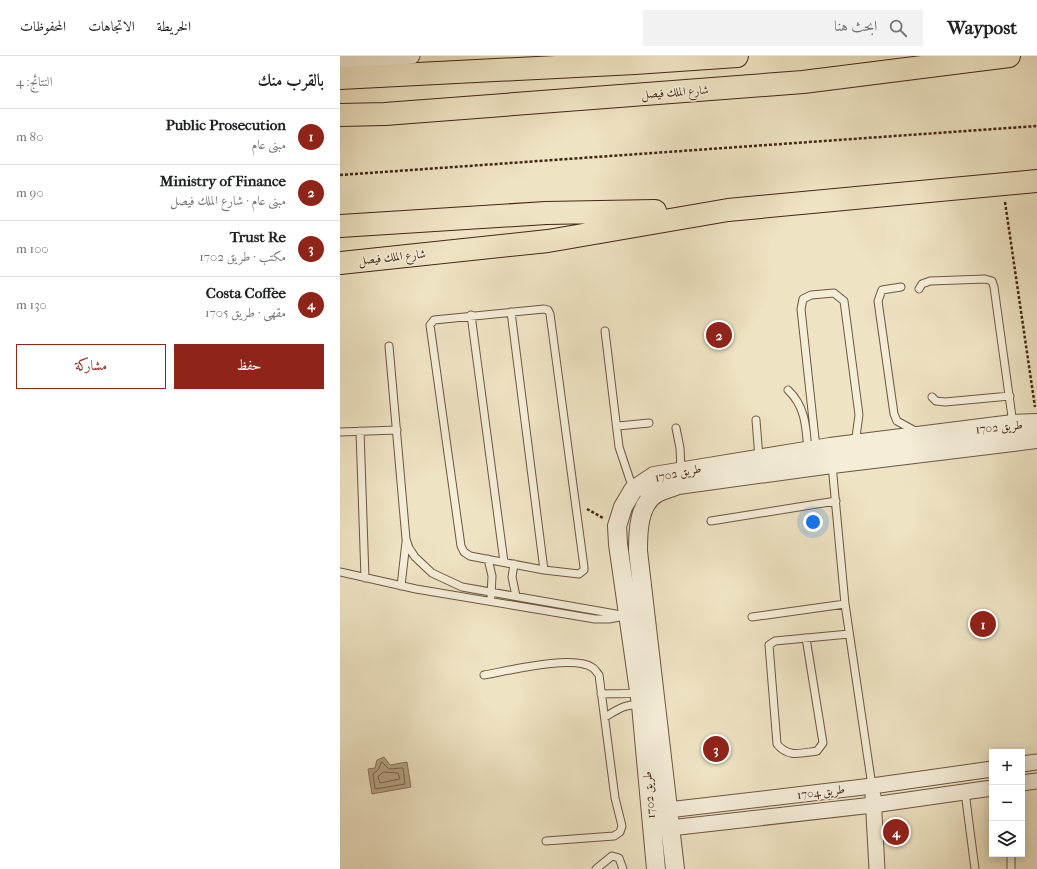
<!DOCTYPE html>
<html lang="ar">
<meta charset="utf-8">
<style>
:root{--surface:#fff;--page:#f2f2f2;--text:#202124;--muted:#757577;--line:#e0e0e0;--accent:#8f2418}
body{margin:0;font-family:"IM FELL French Canon",Amiri,serif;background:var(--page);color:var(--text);direction:rtl}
.controls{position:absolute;right:12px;bottom:12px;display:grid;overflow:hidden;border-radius:0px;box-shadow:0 2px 10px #0003}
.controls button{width:36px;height:36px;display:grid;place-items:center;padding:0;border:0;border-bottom:1px solid var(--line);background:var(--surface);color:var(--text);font:20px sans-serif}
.you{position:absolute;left:473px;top:466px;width:14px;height:14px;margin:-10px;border:3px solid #fff;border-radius:50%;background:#1a73e8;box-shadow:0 0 0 6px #1a73e833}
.badge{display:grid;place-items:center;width:26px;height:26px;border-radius:50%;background:var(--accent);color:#fff;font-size:13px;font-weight:700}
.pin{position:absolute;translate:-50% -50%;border:2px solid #fff;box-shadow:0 1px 4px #0006}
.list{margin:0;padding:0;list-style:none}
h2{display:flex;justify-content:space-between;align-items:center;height:52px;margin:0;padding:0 16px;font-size:17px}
h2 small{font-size:13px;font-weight:400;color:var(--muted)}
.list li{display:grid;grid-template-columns:26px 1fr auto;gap:12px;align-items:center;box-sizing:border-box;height:56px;padding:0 16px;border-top:1px solid var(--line)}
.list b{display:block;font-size:15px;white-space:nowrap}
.list p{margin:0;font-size:13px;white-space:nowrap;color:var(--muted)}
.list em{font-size:13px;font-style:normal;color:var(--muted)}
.actions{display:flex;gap:8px;padding:12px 16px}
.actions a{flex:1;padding:9px 0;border:1px solid var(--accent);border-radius:0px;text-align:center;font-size:14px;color:var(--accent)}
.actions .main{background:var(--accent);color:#fff}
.icon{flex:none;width:22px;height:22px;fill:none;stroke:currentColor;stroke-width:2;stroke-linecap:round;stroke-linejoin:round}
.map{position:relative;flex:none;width:697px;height:813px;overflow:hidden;direction:ltr}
header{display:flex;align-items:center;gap:24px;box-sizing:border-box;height:56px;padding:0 20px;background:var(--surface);border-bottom:1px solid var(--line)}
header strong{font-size:19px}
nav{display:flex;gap:22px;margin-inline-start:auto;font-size:14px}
.search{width:280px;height:36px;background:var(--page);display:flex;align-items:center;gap:10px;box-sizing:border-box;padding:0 14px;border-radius:0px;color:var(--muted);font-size:15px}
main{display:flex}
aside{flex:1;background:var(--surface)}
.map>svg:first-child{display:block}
.water{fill:#b4a388;stroke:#86715a}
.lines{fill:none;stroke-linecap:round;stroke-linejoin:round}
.shore{stroke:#7b644e;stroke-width:1}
.service-casing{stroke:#6d5540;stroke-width:9}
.minor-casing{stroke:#6d5540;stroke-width:17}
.tertiary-casing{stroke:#6d5540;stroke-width:20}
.trunk-casing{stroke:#422614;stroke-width:24}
.path{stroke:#422614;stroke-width:2.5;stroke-dasharray:3 2;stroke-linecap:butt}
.service{stroke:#f4edd8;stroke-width:7}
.minor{stroke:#f4edd8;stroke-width:15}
.tertiary{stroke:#f4edd8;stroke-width:18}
.trunk{stroke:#eee3c3;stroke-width:22}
.labels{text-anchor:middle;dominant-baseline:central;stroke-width:3;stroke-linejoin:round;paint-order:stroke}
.street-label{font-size:12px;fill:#422614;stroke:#f4edd8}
</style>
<header>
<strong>Waypost</strong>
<div class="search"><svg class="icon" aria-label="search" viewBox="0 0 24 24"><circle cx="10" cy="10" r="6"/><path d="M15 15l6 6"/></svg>ابحث هنا</div>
<nav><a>الخريطة</a><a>الاتجاهات</a><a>المحفوظات</a></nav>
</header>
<main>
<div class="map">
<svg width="697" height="813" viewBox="0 0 697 813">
<rect width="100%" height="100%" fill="#eee3c3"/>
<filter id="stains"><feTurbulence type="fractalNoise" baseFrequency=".005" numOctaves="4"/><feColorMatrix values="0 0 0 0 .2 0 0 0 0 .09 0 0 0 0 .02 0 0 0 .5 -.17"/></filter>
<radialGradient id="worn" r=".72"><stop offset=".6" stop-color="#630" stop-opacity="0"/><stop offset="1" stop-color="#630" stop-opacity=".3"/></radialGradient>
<path class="water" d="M44 701 50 709 67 706 71 731 32 738 28 713 35 712 37 704Z"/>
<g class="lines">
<path class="shore" d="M42 706 49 713 63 712 65 728 35 733 33 718 38 714Z
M44 716 58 717 60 723 40 727 38 721Z"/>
<g class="service-casing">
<path id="service" d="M561 231 542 234 538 245 554 358 557 365 577 376
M579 233 582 228 590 225 645 223 652 225 654 231 673 368
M204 253 208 254 210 258 244 511V514L239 518 204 514 130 500 124 496 121 490 90 269 94 264Z
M171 256 204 514
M131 259 164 506
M265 275 279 391 293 433
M49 290 66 483 69 492 75 501 92 517 122 531 287 560
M448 334C466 351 466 372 468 395
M592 341 596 345 605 346 670 340
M416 364 419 402
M278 370 309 367
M336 372 340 392 341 415
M20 375 25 522
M0 376 57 374
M476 392 461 253 463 243 471 239 494 237 504 245 519 359 515 388
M492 409 505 548 532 730
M371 465 496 445
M148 503 152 520 151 540
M174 508 172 521 176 540
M0 516 76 533 255 563H269L285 560
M61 530 66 486
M412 561 505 548
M466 582 483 687 477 695C461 697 448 702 437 688L429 589 435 585 509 578
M144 619C167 615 235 598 253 612 255 613 257 617 259 619L275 742 282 770 280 776 274 780 206 785
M261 638C274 637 287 639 299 636
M265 661C277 654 286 647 301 649
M625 736 635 813
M256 813 272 800 279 802 283 813
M671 813V798"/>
</g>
<g class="minor-casing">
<path id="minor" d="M0 7 72 0
M682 708 697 706
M682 727 697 725
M533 740 537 813
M321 762 328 754 532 730 652 713
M319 770 330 772 533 749 652 732"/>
</g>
<g class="tertiary-casing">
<path id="tertiary" d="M316 813 301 649 278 488 277 470 283 451 293 434 314 420 490 391 673 368 697 367
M335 813 298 495C298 477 298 448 317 437 323 434 331 432 338 429L492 408 697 383"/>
</g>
<g class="trunk-casing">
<path id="trunk" d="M0 22 295 7 397 0
M0 59 45 58 463 26 669 0
M0 170 206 157 315 155
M0 207 208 185 388 154 697 125"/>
</g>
<path class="path" d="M0 119 697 70
M665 146 695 351
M247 453 263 462"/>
<use href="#service" class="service"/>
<use href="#minor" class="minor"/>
<use href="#tertiary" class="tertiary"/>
<use href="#trunk" class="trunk"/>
</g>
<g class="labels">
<g class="street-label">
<text transform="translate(335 36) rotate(-4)">شارع الملك فيصل</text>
<text transform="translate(52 201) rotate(-6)">شارع الملك فيصل</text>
<text transform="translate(659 371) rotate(-6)">طريق 1702</text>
<text transform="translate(338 417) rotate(-12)">طريق 1702</text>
<text transform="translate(481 736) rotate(-7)">طريق 1704</text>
<text transform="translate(309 739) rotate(-95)">طريق 1702</text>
</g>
</g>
<rect width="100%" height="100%" filter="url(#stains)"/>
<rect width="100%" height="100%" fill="url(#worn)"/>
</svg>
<div class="controls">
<button>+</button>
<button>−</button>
<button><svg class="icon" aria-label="layers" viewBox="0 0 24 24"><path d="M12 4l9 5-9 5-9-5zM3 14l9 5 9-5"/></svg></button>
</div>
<div class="you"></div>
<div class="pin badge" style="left:643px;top:568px">1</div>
<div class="pin badge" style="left:379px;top:279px">2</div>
<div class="pin badge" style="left:376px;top:693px">3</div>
<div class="pin badge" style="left:556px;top:776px">4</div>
</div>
<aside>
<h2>بالقرب منك<small>النتائج: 4</small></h2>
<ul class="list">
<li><span class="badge">1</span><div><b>Public Prosecution</b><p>مبنى عام</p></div><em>80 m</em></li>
<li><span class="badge">2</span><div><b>Ministry of Finance</b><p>مبنى عام · شارع الملك فيصل</p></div><em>90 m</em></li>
<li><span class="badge">3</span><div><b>Trust Re</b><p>مكتب · طريق 1702</p></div><em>100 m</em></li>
<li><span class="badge">4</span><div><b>Costa Coffee</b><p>مقهى · طريق 1705</p></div><em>130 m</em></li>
</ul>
<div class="actions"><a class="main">حفظ</a><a>مشاركة</a></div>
</aside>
</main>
